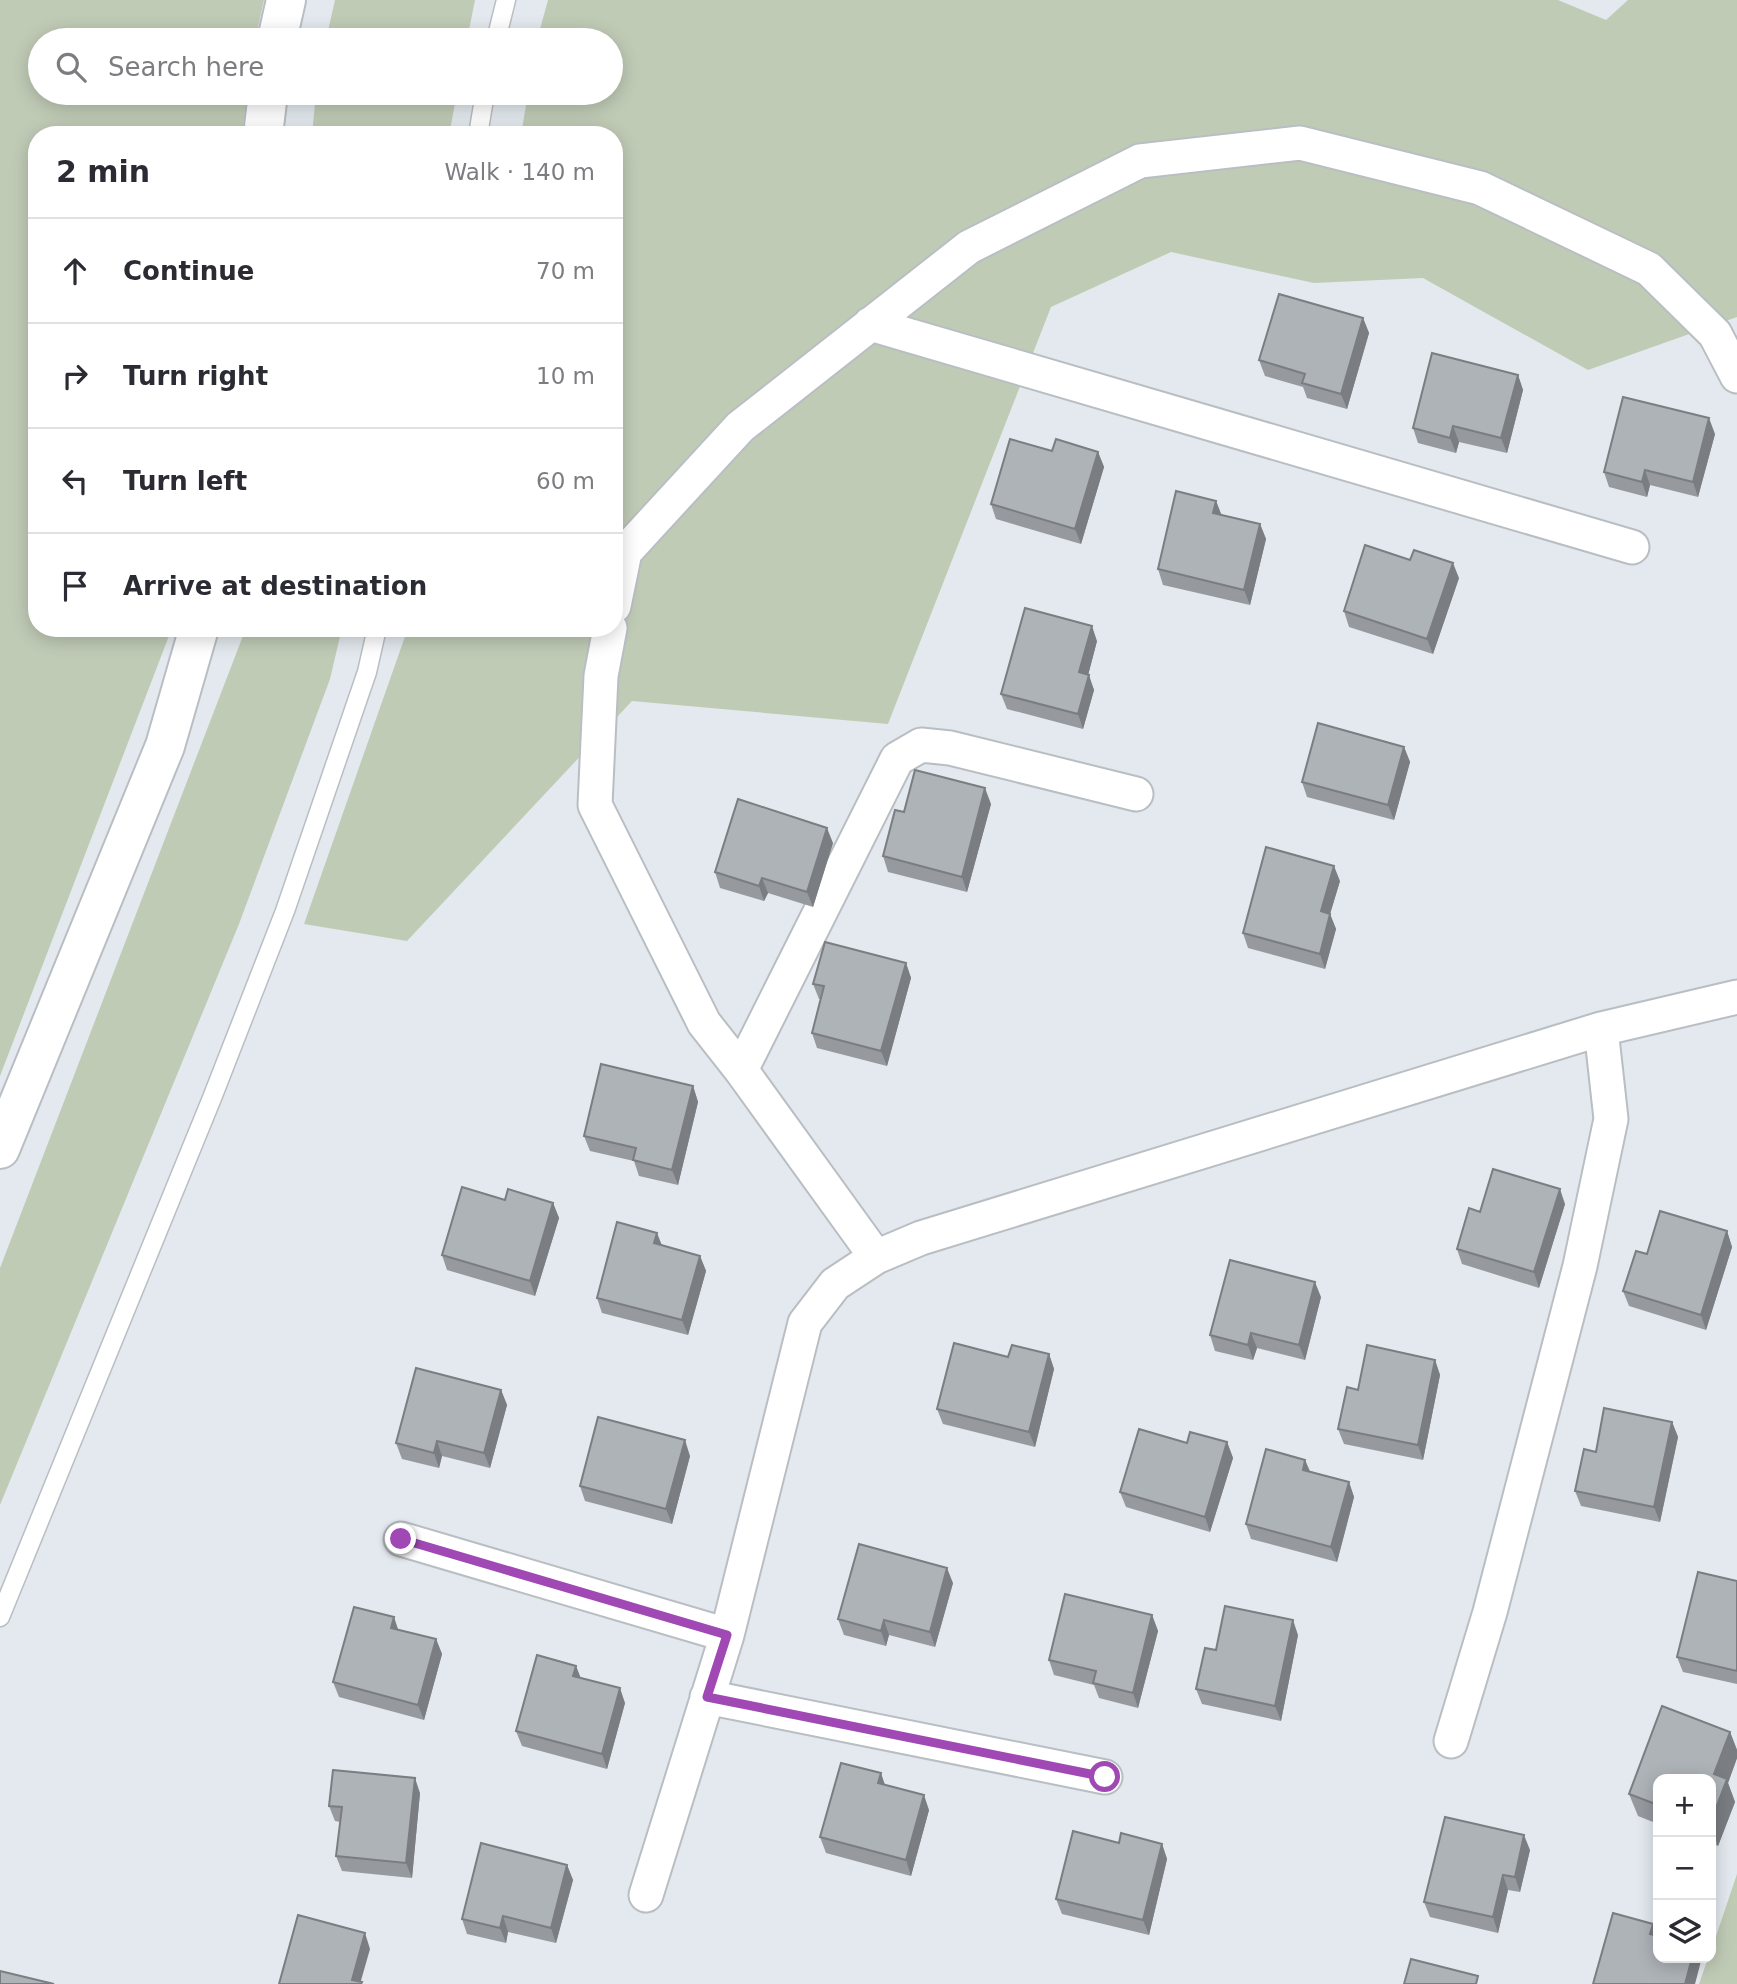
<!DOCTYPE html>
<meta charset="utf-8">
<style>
:root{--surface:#fff;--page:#f2f2f3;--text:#2b2b33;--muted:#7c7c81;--line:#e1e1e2}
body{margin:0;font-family:"DejaVu Sans",sans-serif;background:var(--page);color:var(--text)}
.controls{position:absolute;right:21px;bottom:21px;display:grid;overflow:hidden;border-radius:14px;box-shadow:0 4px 18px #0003}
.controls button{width:63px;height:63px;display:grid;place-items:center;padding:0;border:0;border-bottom:2px solid var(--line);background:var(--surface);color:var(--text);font:35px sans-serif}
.stop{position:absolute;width:21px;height:21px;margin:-16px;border:5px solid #a048b4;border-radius:50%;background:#fff}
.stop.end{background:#a048b4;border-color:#fff;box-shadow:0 2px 7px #0008}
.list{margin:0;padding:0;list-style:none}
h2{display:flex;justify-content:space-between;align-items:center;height:91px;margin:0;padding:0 28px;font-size:30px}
h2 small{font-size:23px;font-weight:400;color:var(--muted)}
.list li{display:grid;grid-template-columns:46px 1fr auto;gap:21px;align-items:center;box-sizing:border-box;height:105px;padding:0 28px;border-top:2px solid var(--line)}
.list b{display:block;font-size:26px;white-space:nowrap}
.list em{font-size:23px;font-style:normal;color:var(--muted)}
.icon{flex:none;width:38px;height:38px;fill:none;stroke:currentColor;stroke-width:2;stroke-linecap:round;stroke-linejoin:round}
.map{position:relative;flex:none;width:1737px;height:1984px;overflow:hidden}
.search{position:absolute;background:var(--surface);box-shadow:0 4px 18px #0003;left:28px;top:28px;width:595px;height:77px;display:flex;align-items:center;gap:18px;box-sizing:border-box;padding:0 24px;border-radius:38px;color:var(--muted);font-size:26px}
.panel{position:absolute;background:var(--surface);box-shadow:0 4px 18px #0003;left:28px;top:126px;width:595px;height:511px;border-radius:28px}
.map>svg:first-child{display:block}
.green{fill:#c0cbb6}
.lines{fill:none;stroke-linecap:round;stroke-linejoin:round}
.lane-casing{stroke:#b9bec3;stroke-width:21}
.street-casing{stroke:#b9bec3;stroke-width:37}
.secondary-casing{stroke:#b9bec3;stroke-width:42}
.lane{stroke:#fff;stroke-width:18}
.street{stroke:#fff;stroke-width:33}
.secondary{stroke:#fff;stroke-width:38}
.wall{fill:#969a9e}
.shaded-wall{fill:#7a7d81}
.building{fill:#aeb3b8;stroke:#7a7d81;stroke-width:2}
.route{stroke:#a048b4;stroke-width:9}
</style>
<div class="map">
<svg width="1737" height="1984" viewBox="0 0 1737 1984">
<rect width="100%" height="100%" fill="#e3e9ee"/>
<path class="green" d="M0 0H264L255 40H40V93H247L242 135H37V628H172L0 1076Z
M335 0H475L467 40H326Z
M548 0H1558L1606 20 1628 0H1737V317L1588 370 1423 278 1314 283 1171 252 1051 307 888 724 632 701 407 941 304 924 408 628H614V135H521L528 93H611V40H537Z
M316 93H457L449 135H312Z
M246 628H342L330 679 239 924 0 1505V1268Z
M1737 1874V1984H1699L1708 1958H1711V1951Z"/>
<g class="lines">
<g class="lane-casing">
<path id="lane" d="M496 40 506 0
M478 135 485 93
M0 1617 212 1098 285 911 367 672 377 628"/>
</g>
<g class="street-casing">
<path id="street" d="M870 324 1632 547
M614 606 625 552 740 427 969 247 1140 161 1300 143 1480 188 1649 269 1715 334 1737 376
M610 628 601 676 595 805 704 1023 741 1070 876 1257
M741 1070 897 759 921 745 950 748 1136 794
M401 1539 727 1635
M707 1697 1105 1777
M1451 1741 1490 1612 1580 1266 1611 1119 1601 1029
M646 1895 727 1635 805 1323 835 1284 876 1257 921 1238 1601 1029 1737 997"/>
</g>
<g class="secondary-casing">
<path id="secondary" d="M277 40 286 0
M263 135 268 93
M0 1149 165 746 199 628"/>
</g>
<use href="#lane" class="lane"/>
<use href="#street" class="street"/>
<use href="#secondary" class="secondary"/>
</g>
<path class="wall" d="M1363 318 1369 333 1347 409 1307 398 1303 387 1265 376 1259 360Z
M1518 375 1523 390 1507 453 1459 442 1456 453 1418 443 1413 428Z
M1715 434 1698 497 1650 485 1647 497 1609 487 1604 472Z
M1052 451 1098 452 1104 467 1081 544 996 519 991 504Z
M1216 501 1221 515 1260 524 1266 539 1250 605 1163 585 1158 569Z
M1459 578 1433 654 1349 627 1344 611Z
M1097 641 1088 675 1094 690 1083 729 1007 709 1001 694Z
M1404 747 1410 762 1394 820 1307 797 1302 782Z
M991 804 967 892 888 872 883 856 904 812Z
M833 843 813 907 768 893 764 901 720 888 715 872Z
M1340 881 1330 914 1336 929 1325 969 1248 948 1243 933Z
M906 963 911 978 887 1066 817 1048 812 1033 821 999H819L813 984Z
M693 1086 698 1102 678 1185 639 1176 634 1161 590 1151 584 1136Z
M505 1200 553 1203 559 1218 535 1296 447 1270 442 1255Z
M1565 1204 1539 1288 1462 1264 1457 1249 1480 1212Z
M1727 1231 1732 1247 1706 1330 1629 1306 1623 1291 1647 1254Z
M661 1245 700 1256 706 1271 688 1335 602 1313 597 1298Z
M1321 1297 1305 1360 1257 1348 1253 1360 1215 1351 1210 1335Z
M1049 1354 1054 1369 1035 1447 943 1424 937 1409 1008 1357Z
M1435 1360 1440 1375 1423 1460 1344 1444 1338 1429 1358 1390Z
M501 1390 507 1405 490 1468 442 1456 439 1468 402 1459 396 1443Z
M1672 1422 1678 1437 1660 1522 1581 1506 1575 1491 1596 1452Z
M1227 1442 1233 1458 1210 1532 1126 1507 1120 1492 1187 1443Z
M690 1456 672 1524 585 1501 580 1486Z
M1305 1460 1310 1471 1349 1482 1354 1497 1337 1562 1251 1539 1246 1524Z
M1737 1581V1684L1683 1672 1677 1657Z
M953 1583 935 1647 889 1635 886 1646 844 1635 838 1619Z
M1152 1615 1158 1631 1138 1708 1099 1698 1094 1685 1054 1675 1049 1660Z
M1298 1635 1281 1721 1202 1704 1196 1689 1216 1650Z
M436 1639 442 1654 424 1720 339 1697 333 1682Z
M576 1666 580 1678 625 1703 607 1769 522 1746 516 1731Z
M1662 1706 1730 1732 1737 1750V1758L1728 1783 1735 1802 1718 1846 1711 1843V1779H1658V1824L1638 1816 1629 1794Z
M885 1785 929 1810 911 1876 826 1853 820 1837Z
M420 1793 412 1878 342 1871 336 1856 340 1822 335 1821 329 1806Z
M1119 1843 1162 1844 1167 1859 1149 1935 1062 1914 1056 1899Z
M1530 1850 1520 1892 1508 1890 1498 1933 1430 1917 1424 1902Z
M567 1865 573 1880 556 1943 508 1932 506 1943 467 1934 462 1919Z"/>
<path class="shaded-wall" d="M1363 318 1369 333 1347 409 1341 394Z
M1518 375 1523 390 1507 453 1501 438Z
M1709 418 1715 434 1698 497 1693 482Z
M1453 426 1459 442 1456 453 1450 438Z
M1098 452 1104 467 1081 544 1075 529Z
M1645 470 1650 485 1647 497 1642 482Z
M1216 501 1222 516 1213 513Z
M1260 524 1266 539 1250 605 1244 590Z
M1453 563 1459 578 1433 654 1427 639Z
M1092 626 1097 641 1085 687 1079 672Z
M1089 675 1094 690 1083 729 1078 714Z
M1404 747 1410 762 1394 820 1388 805Z
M985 788 991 804 967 892 962 877Z
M827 828 833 843 813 907 807 892Z
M1334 866 1340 881 1330 914 1336 929 1325 969 1320 954 1321 911Z
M762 878 768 893 764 901 759 886Z
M906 963 911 978 887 1066 881 1051Z
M693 1086 698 1102 678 1185 672 1170Z
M1560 1189 1565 1204 1539 1288 1534 1272Z
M553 1203 559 1218 535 1296 530 1281Z
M1727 1231 1732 1247 1706 1330 1701 1315Z
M657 1233 663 1248 654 1243Z
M700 1256 706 1271 688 1335 682 1320Z
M1315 1282 1321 1297 1305 1360 1299 1345Z
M1251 1333 1257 1348 1253 1360 1248 1345Z
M1049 1354 1054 1369 1035 1447 1029 1432Z
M1435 1360 1440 1375 1423 1460 1418 1445Z
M501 1390 507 1405 490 1468 484 1453Z
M1672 1422 1678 1437 1660 1522 1654 1507Z
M685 1440 690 1456 672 1524 666 1509Z
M437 1441 442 1456 439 1468 434 1453Z
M1227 1442 1233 1458 1210 1532 1205 1517Z
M1305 1460 1311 1475 1303 1470Z
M1349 1482 1354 1497 1337 1562 1331 1547Z
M947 1568 953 1583 935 1647 930 1632Z
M1152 1615 1158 1631 1138 1708 1133 1693Z
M394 1617 399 1632 391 1628Z
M884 1620 889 1635 886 1646 881 1631Z
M1293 1620 1298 1635 1281 1721 1275 1706Z
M436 1639 442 1654 424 1720 418 1705Z
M576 1666 582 1681 573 1676Z
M620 1688 625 1703 607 1769 602 1754Z
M1730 1732 1737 1750V1758L1728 1783 1735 1802 1718 1846 1711 1826 1714 1774Z
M881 1773 886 1788 878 1783Z
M415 1778 420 1793 412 1878 406 1863Z
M924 1795 929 1810 911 1876 906 1860Z
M1524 1835 1530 1850 1520 1892 1515 1877Z
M1162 1844 1167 1859 1149 1935 1143 1920Z
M567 1865 573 1880 556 1943 551 1928Z
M1503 1875 1508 1890 1498 1933 1493 1917Z
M503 1916 508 1932 506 1943 500 1928Z
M1653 1924 1658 1939 1650 1934Z
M365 1933 370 1949 360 1984 352 1980Z
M1692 1958H1700L1701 1961 1695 1984H1685Z"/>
<path class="building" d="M1279 294 1363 318 1341 394 1302 383 1305 374 1259 360Z
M1432 353 1518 375 1501 438 1453 426 1450 438 1413 428Z
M1623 397 1709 418 1693 482 1645 470 1642 482 1604 472Z
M1010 439 1052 451 1056 439 1098 452 1075 529 991 504Z
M1176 491 1216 501 1213 513 1260 524 1244 590 1158 569Z
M1365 545 1410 560 1414 550 1453 563 1427 639 1344 611Z
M1025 608 1092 626 1079 672 1089 675 1078 714 1001 694Z
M1318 723 1404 747 1388 805 1302 782Z
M915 770 985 788 962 877 883 856 895 810 904 812Z
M738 799 827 828 807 892 762 878 759 886 715 872Z
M1266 847 1334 866 1321 911 1330 914 1320 954 1243 933Z
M825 942 906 963 881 1051 812 1033 824 986 813 984Z
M601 1064 693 1086 672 1170 633 1160 636 1148 584 1136Z
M1493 1169 1560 1189 1534 1272 1457 1249 1469 1208 1480 1212Z
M462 1187 505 1200 508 1189 553 1203 530 1281 442 1255Z
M1660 1211 1727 1231 1701 1315 1623 1291 1636 1251 1647 1254Z
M617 1222 657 1233 654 1243 700 1256 682 1320 597 1298Z
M1230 1260 1315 1282 1299 1345 1251 1333 1248 1345 1210 1335Z
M954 1343 1008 1357 1012 1345 1049 1354 1029 1432 937 1409Z
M1367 1345 1435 1360 1418 1445 1338 1429 1347 1387 1358 1390Z
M416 1368 501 1390 484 1453 437 1441 434 1453 396 1443Z
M1604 1408 1672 1422 1654 1507 1575 1491 1584 1449 1596 1452Z
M598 1417 685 1440 666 1509 580 1486Z
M1139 1429 1187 1443 1190 1432 1227 1442 1205 1517 1120 1492Z
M1266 1449 1305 1460 1303 1470 1349 1482 1331 1547 1246 1524Z
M859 1544 947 1568 930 1632 884 1620 881 1631 838 1619Z
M1698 1572 1737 1581V1671L1677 1657Z
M1065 1594 1152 1615 1133 1693 1093 1683 1096 1671 1049 1660Z
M1225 1606 1293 1620 1275 1706 1196 1689 1205 1648 1216 1650Z
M354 1607 394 1617 391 1628 436 1639 418 1705 333 1682Z
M537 1655 576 1666 573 1676 620 1688 602 1754 516 1731Z
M1662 1706 1730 1732 1714 1774 1727 1779 1711 1821V1779H1658V1805L1629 1794Z
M841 1763 881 1773 878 1783 924 1795 906 1860 820 1837Z
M333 1770 415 1778 406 1863 336 1856 342 1807 329 1806Z
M1445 1817 1524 1835 1515 1877 1503 1875 1493 1917 1424 1902Z
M1073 1831 1119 1843 1121 1833 1162 1844 1143 1920 1056 1899Z
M481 1843 567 1865 551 1928 503 1916 500 1928 462 1919Z
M1613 1913 1653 1924 1650 1934 1658 1936V1958H1692L1685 1984H1593Z
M298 1915 365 1933 352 1980 362 1982 361 1984H279Z
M1411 1959 1478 1976 1476 1984H1404Z
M0 1971 54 1984H0Z"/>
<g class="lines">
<path class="route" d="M401 1539 727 1635 707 1697 1105 1777"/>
</g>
</svg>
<div class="controls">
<button>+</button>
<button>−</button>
<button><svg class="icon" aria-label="layers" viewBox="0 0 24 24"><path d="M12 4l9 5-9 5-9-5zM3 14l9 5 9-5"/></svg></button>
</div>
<div class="stop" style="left:1105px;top:1777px"></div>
<div class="stop end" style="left:401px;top:1539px"></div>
<div class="search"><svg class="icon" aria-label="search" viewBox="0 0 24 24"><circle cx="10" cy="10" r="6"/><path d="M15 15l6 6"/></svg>Search here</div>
<section class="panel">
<h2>2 min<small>Walk · 140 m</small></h2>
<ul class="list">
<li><svg class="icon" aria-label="ahead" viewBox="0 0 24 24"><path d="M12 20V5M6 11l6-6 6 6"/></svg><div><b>Continue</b></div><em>70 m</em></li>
<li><svg class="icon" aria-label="right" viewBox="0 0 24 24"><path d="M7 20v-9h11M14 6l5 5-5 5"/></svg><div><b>Turn right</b></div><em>10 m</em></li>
<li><svg class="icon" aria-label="left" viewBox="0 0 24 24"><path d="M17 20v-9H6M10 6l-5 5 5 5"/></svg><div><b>Turn left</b></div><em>60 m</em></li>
<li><svg class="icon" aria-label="arrive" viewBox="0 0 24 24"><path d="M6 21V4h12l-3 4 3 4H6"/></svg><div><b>Arrive at destination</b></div></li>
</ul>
</section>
</div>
